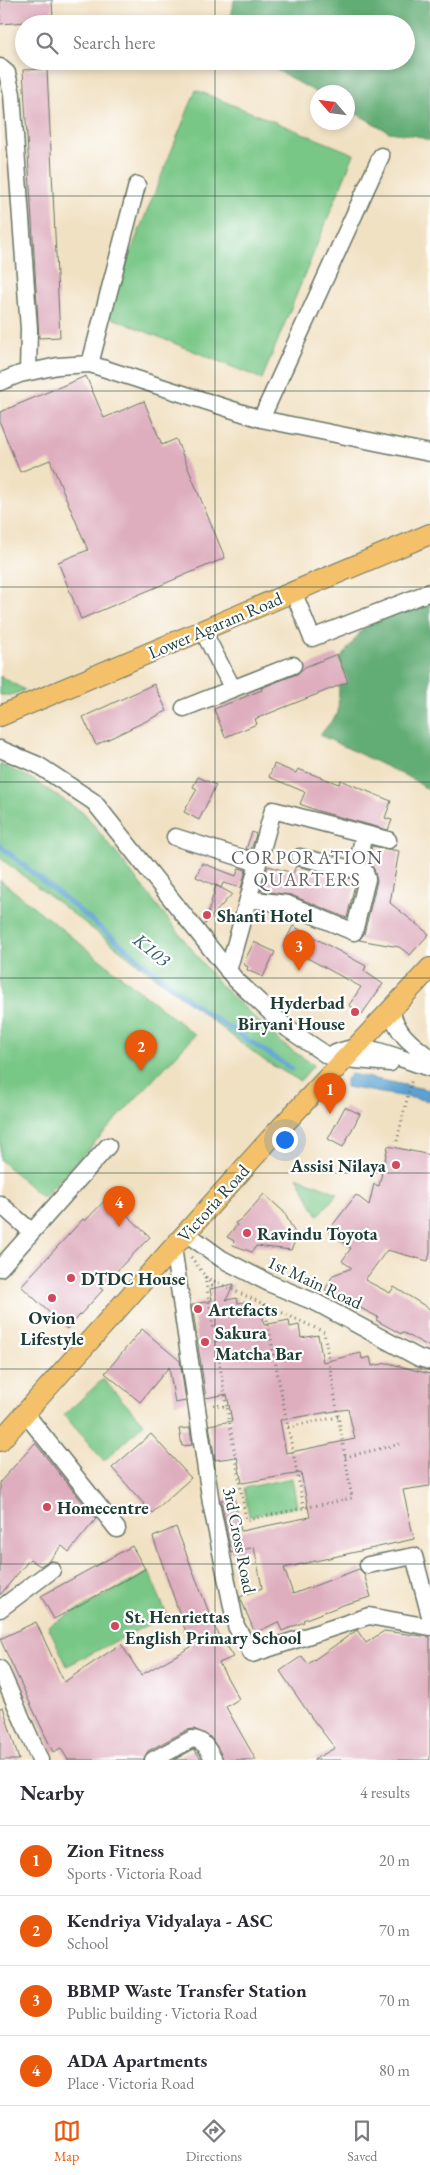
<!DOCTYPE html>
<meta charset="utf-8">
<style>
:root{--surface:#fff;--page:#f7f7f7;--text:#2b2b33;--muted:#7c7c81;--line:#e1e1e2;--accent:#ea580c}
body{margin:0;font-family:"EB Garamond",serif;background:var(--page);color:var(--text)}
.compass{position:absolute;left:310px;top:85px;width:45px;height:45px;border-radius:50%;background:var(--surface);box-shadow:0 2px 8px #0003;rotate:298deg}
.you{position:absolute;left:284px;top:1139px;width:18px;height:18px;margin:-12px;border:4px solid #fff;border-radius:50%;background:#1a73e8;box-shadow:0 0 0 8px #1a73e833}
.badge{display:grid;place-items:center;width:32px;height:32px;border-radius:50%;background:var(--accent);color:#fff;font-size:16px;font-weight:700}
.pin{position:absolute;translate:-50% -41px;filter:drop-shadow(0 1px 2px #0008)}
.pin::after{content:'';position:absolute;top:26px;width:18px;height:15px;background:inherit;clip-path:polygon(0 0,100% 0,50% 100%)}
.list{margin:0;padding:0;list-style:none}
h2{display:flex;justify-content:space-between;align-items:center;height:65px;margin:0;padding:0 20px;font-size:21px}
h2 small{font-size:16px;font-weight:400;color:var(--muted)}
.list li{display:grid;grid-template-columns:32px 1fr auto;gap:15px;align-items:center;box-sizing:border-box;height:70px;padding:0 20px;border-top:1px solid var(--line)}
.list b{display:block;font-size:19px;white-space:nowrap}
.list p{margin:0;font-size:16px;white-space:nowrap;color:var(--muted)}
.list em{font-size:16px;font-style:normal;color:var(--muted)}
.icon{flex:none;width:28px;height:28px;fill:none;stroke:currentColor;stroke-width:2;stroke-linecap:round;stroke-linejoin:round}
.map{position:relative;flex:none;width:430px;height:1760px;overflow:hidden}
.search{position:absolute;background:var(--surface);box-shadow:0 2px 8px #0003;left:15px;right:15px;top:15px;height:55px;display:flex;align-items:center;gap:12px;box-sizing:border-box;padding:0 18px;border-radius:28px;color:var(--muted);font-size:19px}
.sheet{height:345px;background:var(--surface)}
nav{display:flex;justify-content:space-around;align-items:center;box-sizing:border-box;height:70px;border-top:1px solid var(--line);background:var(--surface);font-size:14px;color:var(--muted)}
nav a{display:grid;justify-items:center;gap:2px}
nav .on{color:var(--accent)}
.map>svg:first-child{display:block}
.green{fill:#79c787;stroke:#4c825e}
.forest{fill:#62ac74;stroke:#407454}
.water{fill:#5ca1d1;stroke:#3e6f82}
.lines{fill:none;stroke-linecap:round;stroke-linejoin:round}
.stream{stroke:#5ca1d1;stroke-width:5}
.building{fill:#deadbe;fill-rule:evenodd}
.minor-casing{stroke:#687666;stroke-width:19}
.major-casing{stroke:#687666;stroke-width:22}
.path{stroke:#687666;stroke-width:3;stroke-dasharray:1 4;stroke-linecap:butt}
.minor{stroke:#fff;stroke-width:16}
.major{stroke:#f4c16a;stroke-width:20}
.grid{fill:none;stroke:#1f3d34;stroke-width:1;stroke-opacity:0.55}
.poi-dot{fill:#d1495b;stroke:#fff;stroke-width:2}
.labels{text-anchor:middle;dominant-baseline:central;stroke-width:4.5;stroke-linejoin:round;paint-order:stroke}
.street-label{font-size:18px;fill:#1f3d34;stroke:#fff}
.poi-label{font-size:18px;font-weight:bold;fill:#1f3d34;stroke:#fff;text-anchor:start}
.neighbourhood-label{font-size:19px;letter-spacing:1px;fill:#626464;stroke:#fff}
.water-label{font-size:19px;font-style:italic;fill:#34606b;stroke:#fff}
</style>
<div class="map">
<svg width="430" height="1760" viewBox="0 0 430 1760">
<rect width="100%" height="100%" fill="#fff"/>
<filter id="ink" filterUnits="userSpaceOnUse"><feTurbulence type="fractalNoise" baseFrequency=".02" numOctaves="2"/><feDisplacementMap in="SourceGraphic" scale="10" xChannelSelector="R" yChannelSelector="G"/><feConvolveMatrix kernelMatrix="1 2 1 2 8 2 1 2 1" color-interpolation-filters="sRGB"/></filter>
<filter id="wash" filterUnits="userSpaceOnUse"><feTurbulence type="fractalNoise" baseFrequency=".0096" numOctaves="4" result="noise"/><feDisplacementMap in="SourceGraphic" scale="20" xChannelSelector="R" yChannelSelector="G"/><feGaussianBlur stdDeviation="1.12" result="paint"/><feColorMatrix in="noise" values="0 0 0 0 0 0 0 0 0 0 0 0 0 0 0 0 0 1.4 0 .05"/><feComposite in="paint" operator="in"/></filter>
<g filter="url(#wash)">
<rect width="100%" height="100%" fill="#f1e1c3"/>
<path class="green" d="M196 90 354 154 262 379 105 315Z
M0 676 25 690 11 695H0Z
M0 764 32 779 85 814 220 985 284 1045 314 1065 300 1081 265 1061 0 858Z
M0 880 195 1035 43 1198 0 1160Z
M297 1177 338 1193 318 1216Z
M103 1379 144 1424 104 1461 64 1415Z
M292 1478 297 1507 249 1516 244 1488Z
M149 1572 167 1615 67 1666 48 1626Z"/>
<path class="forest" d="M234 0H430V141L417 136 389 132 348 109V92L317 93 261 61H406V24H230Z
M430 591V791L412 779 320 735 338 713 340 659 362 630Z"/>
<path class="water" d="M351 1074 430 1090V1101L346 1087V1079Z"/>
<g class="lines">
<path class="stream" d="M0 846 199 1008 292 1069"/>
</g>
<g id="blocks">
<path class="building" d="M0 0H52L53 20 0 24Z
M47 69 60 337 39 338 23 70Z
M86 376 104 418 144 401 162 445 176 439 225 558 81 619 58 562 88 550 50 460 20 472 0 423V412Z
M337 654 348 682 255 719 257 724 225 737 214 709 262 690 261 688 297 674 305 667Z
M154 684 167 711 96 745 83 717Z
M274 764 296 773 298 769 339 784 340 780 391 801 385 818 392 820 388 830 318 811 300 804 305 792 269 777Z
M198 777 216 785 199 820 184 812 197 789 193 787Z
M252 832 256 834 251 850 246 849Z
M372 846 399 851 390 903 429 934 410 955 399 947 359 940 364 934 377 881 374 869 368 863Z
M202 863 236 876 239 868 246 870 241 888 223 883 221 888 196 877Z
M268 866 293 873 296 866 356 880 347 918 291 895 261 891Z
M216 885 232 894 205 924Z
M293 926 366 966 364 971 383 984 362 1014 349 1005 361 987 283 945Z
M254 942 275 952 263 977 247 970 248 967 243 964Z
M345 1107 360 1114 343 1147 328 1139Z
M388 1146 430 1155V1253L428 1261 387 1250 365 1280 390 1293 394 1287 430 1309V1347L402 1332 401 1334 376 1320 378 1317 325 1290 333 1275 352 1268 342 1261 351 1248 328 1231 356 1195 369 1205 374 1184 379 1186Z
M264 1194 284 1212 297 1237 291 1250 256 1246 252 1252 233 1245 234 1241 227 1237 237 1225 235 1223 243 1218Z
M108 1197 150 1237 100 1288 103 1290 67 1329 21 1286 83 1219 85 1221Z
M234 1284 226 1300 237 1298 238 1303 245 1302 247 1313 262 1310 264 1325 289 1320 290 1327 299 1325 301 1338 318 1335 323 1362 361 1353 362 1359 370 1357 372 1366 388 1363 430 1374V1486L403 1490 414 1539 284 1568 293 1594 359 1569 364 1574 371 1597 346 1604 303 1620 304 1622 282 1631 278 1622 255 1633 240 1597 262 1588 254 1547 231 1553 221 1500 234 1497 241 1531 310 1517 301 1473 242 1483 237 1457 215 1460 209 1425 232 1421 227 1394 206 1398 192 1305 212 1300 210 1289ZM348 1409 355 1439 286 1453 280 1420Z
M142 1329 180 1361 186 1401 175 1403 169 1367 140 1402 105 1373Z
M190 1428 192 1445 182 1446 179 1429Z
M151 1434 191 1478 152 1513 112 1468Z
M35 1443 96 1519 69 1552 62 1546 49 1561 40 1566 30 1559 0 1595V1482Z
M176 1527 215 1628 233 1657 219 1663 239 1699 226 1707 256 1760H224L210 1737 194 1729 187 1730 148 1751 143 1760H68L61 1748 53 1752 0 1639 36 1622 64 1682 121 1644 141 1675 191 1647 153 1537Z
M132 1546 145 1569 54 1619 41 1596Z
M357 1630 366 1643 384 1631 430 1637V1760H313L335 1748 311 1717 280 1671 302 1656 308 1664Z
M3 1707 19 1760H0V1708Z
M194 1749 202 1760H174Z"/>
</g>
</g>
<g filter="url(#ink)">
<use href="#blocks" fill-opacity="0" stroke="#687666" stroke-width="1"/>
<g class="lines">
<g class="minor-casing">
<path id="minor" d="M0 67 7 73 12 94 29 329 28 372
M90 364 137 185
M0 382 20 374 58 366 90 364 261 419 381 156
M261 419 430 453
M293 591 312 638 430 592
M203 631 233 689
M184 708 293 665
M0 749 38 765 94 802 235 979 288 1029 328 1056C336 1053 345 1049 354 1048 372 1045 411 1063 430 1068
M175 837 258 863
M356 870 364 834
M248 899 287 904 354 932 367 879 365 872 300 857
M228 971 273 810 388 840
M391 1009C396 1033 411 1044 430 1058
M345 1059 390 1063
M0 1204 32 1232
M186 1233 222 1259 271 1284 317 1303 419 1358 430 1361
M173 1247 211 1503 236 1626 252 1654 369 1616 430 1627
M0 1268 108 1146
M25 1413 117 1529
M368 1565 414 1556 430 1616
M0 1609 52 1570
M0 1669 40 1760
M153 1760 192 1739C205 1740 208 1750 214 1760"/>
</g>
<g class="major-casing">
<path id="major" d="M0 716 430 534
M0 1441 270 1139 430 968"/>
</g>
<path class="path" d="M397 1141 412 1078
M191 1257 214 1288
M205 1277 324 1332 352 1498 246 1520 227 1407
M205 1277 227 1407 212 1404
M264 1305 304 1508
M288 1427 338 1417
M345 1457 400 1444"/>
<use href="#minor" class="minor"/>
<use href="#major" class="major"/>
</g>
</g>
<path class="grid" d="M215 0V24M215 61V1760M0 196H430M0 391H430M0 587H430M0 782H430M0 978H430M0 1173H430M0 1369H430M0 1564H430"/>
<g class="poi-dot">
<circle cx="207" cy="915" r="5"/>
<circle cx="355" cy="1012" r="5"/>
<circle cx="396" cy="1165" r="5"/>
<circle cx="247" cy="1233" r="5"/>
<circle cx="71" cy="1278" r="5"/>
<circle cx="52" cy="1298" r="5"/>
<circle cx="198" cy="1309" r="5"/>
<circle cx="205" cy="1342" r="5"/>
<circle cx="47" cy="1507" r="5"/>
<circle cx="115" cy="1626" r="5"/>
</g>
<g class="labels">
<g class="street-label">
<text transform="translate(215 625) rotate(-23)">Lower Agaram Road</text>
<text transform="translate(213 1203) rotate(-48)">Victoria Road</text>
<text transform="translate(315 1282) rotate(25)">1st Main Road</text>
<text transform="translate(240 1540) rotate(79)">3rd Cross Road</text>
</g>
<g class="poi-label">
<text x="217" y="915">Shanti Hotel</text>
<text x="345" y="1002" text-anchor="end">Hyderbad<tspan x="345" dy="21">Biryani House</tspan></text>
<text x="386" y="1165" text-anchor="end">Assisi Nilaya</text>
<text x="257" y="1233">Ravindu Toyota</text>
<text x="81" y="1278">DTDC House</text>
<text x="208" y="1309">Artefacts</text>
<text x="52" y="1317" text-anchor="middle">Ovion<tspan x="52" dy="21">Lifestyle</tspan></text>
<text x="215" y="1332">Sakura<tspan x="215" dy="21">Matcha Bar</tspan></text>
<text x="57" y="1507">Homecentre</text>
<text x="125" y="1616">St. Henriettas<tspan x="125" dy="21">English Primary School</tspan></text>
</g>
<g class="neighbourhood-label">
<text x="307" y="857">CORPORATION<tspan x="307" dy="22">QUARTERS</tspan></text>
</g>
<g class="water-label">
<text transform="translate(152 950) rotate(39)">K103</text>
</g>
</g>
</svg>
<svg class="compass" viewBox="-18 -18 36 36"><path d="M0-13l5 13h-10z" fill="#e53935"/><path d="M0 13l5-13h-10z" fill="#7c7c81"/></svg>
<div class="you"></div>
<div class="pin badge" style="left:330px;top:1114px">1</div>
<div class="pin badge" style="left:141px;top:1071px">2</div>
<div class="pin badge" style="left:299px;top:971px">3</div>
<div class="pin badge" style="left:119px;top:1227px">4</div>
<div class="search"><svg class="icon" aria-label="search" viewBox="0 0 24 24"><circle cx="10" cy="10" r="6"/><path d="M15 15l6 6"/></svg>Search here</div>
</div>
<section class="sheet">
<h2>Nearby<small>4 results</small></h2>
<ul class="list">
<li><span class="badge">1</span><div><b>Zion Fitness</b><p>Sports · Victoria Road</p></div><em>20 m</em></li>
<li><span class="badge">2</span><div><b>Kendriya Vidyalaya - ASC</b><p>School</p></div><em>70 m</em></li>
<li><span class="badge">3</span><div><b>BBMP Waste Transfer Station</b><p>Public building · Victoria Road</p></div><em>70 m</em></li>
<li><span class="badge">4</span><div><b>ADA Apartments</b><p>Place · Victoria Road</p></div><em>80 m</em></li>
</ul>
</section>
<nav>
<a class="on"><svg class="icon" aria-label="map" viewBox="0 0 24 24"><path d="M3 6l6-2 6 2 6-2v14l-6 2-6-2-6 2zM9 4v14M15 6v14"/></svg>Map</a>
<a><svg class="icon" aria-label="directions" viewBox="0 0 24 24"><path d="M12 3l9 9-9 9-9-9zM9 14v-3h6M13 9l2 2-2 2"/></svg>Directions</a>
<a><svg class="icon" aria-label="saved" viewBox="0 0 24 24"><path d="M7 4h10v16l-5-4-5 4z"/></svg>Saved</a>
</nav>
